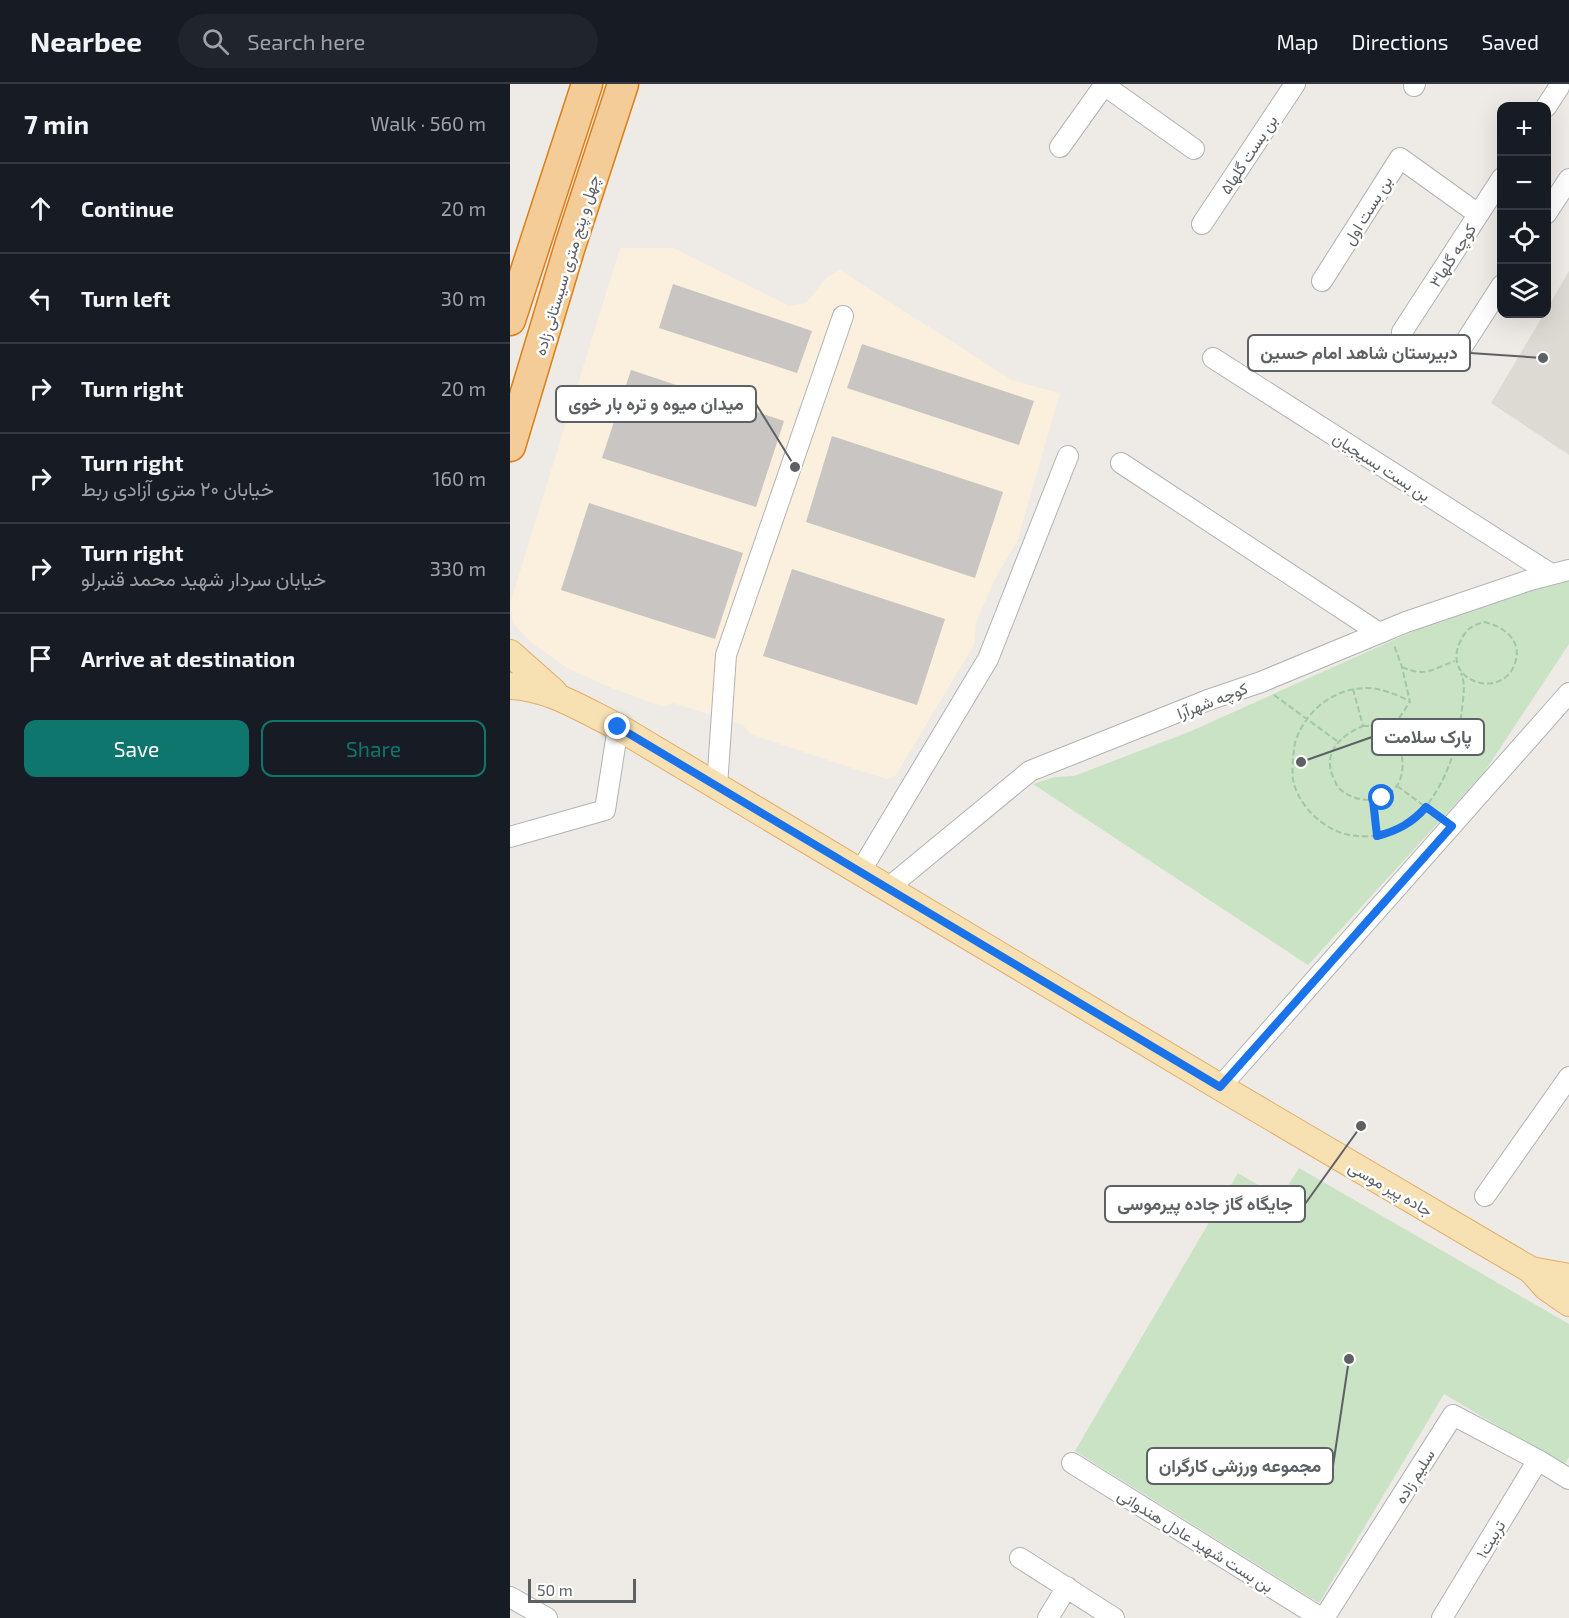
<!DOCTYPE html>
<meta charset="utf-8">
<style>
:root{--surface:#171b24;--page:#20242c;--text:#f1f3f6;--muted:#9ea1a6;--line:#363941;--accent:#0f766e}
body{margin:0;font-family:"Exo 2",Vazirmatn,sans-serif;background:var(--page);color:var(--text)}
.controls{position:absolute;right:18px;top:18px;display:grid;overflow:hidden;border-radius:12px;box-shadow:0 6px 24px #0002}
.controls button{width:54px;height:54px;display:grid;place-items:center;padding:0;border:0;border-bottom:2px solid var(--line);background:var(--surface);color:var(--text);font:30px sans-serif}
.scale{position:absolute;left:18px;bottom:15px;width:108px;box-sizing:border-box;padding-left:6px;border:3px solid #5d6164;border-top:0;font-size:16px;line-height:21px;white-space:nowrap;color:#5d6164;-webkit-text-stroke:4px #fff;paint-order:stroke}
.stop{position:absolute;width:18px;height:18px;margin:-14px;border:4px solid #1a73e8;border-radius:50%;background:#fff}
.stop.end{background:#1a73e8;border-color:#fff;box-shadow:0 2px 6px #0008}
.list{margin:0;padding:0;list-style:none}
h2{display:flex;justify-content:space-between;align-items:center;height:78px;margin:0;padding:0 24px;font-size:26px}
h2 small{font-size:20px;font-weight:400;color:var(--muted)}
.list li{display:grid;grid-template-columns:39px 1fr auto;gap:18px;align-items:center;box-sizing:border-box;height:90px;padding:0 24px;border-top:2px solid var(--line)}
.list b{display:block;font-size:22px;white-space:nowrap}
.list p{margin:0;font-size:20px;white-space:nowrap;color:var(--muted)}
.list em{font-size:20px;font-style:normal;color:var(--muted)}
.actions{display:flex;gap:12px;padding:18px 24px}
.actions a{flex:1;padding:14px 0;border:2px solid var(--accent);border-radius:12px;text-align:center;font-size:21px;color:var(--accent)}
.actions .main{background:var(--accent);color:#fff}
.icon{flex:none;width:33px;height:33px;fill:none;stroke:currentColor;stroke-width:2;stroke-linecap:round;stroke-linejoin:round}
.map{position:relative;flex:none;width:1059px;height:1534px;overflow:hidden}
header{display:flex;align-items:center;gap:36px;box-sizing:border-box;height:84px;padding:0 30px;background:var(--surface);border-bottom:2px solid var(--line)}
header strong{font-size:28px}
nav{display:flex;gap:33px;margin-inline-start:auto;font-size:21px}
.search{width:420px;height:54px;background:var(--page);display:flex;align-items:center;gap:15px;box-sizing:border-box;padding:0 21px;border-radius:33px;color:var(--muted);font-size:22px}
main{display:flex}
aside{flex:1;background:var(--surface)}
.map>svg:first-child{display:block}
.commercial{fill:#fbefdd}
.education{fill:#dddad3}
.green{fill:#c9e3c4}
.building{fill:#c9c5c2}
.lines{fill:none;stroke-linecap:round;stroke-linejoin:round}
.minor-casing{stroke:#b0b3b6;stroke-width:22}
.major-casing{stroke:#e4ad68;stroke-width:28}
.highway-casing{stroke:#dd7e16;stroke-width:33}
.path{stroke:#a0c8a6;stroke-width:2;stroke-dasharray:6 3;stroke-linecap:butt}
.minor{stroke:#fff;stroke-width:20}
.major{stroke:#f7e0b1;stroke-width:26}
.highway{stroke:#f3cc97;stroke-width:30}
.route{stroke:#1a73e8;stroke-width:8}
.labels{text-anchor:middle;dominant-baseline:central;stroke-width:5;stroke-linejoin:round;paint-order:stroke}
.street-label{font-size:16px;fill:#5d6164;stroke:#fff}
.leader{fill:none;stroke:#5d6164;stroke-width:2}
.callout-dot{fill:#5d6164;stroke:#fff;stroke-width:2}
.callout{fill:#fff;stroke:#5d6164;stroke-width:2}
.callout-label{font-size:18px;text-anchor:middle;font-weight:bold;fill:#5d6164}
</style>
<header>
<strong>Nearbee</strong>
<div class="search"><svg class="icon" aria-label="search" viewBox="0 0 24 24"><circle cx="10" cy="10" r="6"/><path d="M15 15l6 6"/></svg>Search here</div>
<nav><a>Map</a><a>Directions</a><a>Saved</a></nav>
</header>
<main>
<aside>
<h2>7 min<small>Walk · 560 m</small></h2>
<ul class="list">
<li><svg class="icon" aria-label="ahead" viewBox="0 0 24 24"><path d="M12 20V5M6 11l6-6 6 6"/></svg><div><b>Continue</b></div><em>20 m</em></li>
<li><svg class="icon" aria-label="left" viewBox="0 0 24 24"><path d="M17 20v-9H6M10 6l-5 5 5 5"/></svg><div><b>Turn left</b></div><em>30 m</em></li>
<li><svg class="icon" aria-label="right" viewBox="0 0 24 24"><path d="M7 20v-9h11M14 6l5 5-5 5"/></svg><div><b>Turn right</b></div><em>20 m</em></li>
<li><svg class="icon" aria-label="right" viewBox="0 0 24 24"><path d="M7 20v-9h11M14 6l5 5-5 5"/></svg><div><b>Turn right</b><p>خیابان ۲۰ متری آزادی ربط</p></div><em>160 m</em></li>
<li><svg class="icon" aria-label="right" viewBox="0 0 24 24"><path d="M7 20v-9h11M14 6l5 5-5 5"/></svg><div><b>Turn right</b><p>خیابان سردار شهید محمد قنبرلو</p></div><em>330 m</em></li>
<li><svg class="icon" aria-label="arrive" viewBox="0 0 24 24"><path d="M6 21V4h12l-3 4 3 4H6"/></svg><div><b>Arrive at destination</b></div></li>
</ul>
<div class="actions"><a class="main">Save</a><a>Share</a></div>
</aside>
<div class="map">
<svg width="1059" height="1534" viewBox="0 0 1059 1534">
<rect width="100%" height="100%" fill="#eeeae5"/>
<path class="commercial" d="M110 164H163L279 222 296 219 317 193 330 186 502 296 550 309 507 458 487 491 466 538 464 561 386 691 377 695 354 688 240 650 233 641 163 619 154 623 104 605 59 585 21 559 3 539 0 519 6 500Z"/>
<path class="education" d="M1059 187V371L981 319 1034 230H1036L1037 225Z"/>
<path class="green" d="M1059 497V560L973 690 798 881 523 700 545 693 564 692 679 648 917 541 983 517Z
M789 1084 1059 1240V1373L1054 1381 934 1310 809 1519 565 1367 728 1089 770 1114Z"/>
<path class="building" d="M163 200 302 247 287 289 149 244Z
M352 260 524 317 509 361 337 304Z
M121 286 274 337 246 423 92 374Z
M322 352 493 408 465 494 296 438Z
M79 419 233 469 205 555 51 506Z
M282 485 435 535 407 621 253 572Z"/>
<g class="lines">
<g class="minor-casing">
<path id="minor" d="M594 1 684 65
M904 2 905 0
M1036 23 1049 3
M550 63 595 0
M1036 130 1059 95
M692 140 785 0
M812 197 890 74 968 130
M892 248 992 94
M952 263 992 201
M703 274 1041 490
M611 379 869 549
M207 702 216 571 333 232
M0 753 95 726 108 643
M350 788 478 575 558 372
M378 804 520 687 698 616 751 598 896 538 1020 496 1059 486
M710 1003 1059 609
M975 1112 1059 993
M562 1379 811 1534
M510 1474 604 1534
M0 1513 37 1534
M538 1534 557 1503
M814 1534 943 1331 1028 1376 1059 1395
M932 1534 1028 1376"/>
</g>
<g class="major-casing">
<path id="major" d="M0 569 44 608
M0 602C38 603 74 626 108 643L710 1003 1021 1186 1036 1203 1059 1219
M1021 1186 1059 1193"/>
</g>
<g class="highway-casing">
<path id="highway" d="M0 236 77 0
M0 362 60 162 113 0"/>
</g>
<path class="path" d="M974 538C997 543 1015 560 1003 584 987 615 932 596 950 558 956 545 961 542 974 538Z
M892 583C916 594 924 584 945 577
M843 605 853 642
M764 611 827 657
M853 642C857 642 862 642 866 643 890 650 899 679 888 700 876 720 847 720 831 706 827 703 826 699 824 695 811 669 831 651 853 642Z
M879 649 900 618
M887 702 928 732
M863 716 867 752C881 749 894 744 905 735 911 730 916 723 920 717 942 686 949 653 953 616 954 606 955 599 951 589
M867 752C858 752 849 753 840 751 815 747 791 724 784 700 781 691 783 669 785 659 796 621 837 595 875 607 884 610 893 613 900 618L892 583 884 561"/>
<use href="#minor" class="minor"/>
<use href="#major" class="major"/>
<use href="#highway" class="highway"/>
</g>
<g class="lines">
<path class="route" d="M108 643 710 1003 942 742 916 723C902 739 887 747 867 752L863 716 872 714"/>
</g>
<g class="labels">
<g class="street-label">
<text transform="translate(738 70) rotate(-57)">بن بست گلها۵</text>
<text transform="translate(857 126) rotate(-58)">بن بست اول</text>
<text transform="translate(942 171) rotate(-57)">کوچه گلها۳</text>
<text transform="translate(56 181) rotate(-73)">چهل و پنج متری سیستانی زاده</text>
<text transform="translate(872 382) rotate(33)">بن بست بسیجیان</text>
<text transform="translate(702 616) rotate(-21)">کوچه شهرآرا</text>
<text transform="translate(881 1104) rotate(30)">جاده پیر موسی</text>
<text transform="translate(904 1392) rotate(-58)">سلیم زاده</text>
<text transform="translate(980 1455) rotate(-59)">تربیت۱</text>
<text transform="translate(686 1456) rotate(32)">بن بست شهید عادل هندوانی</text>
</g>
</g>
<path class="leader" d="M1033 274L960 269M285 383L246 320M791 678L862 653M851 1042L795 1120M839 1275L823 1382"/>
<g class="callout-dot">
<circle cx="1033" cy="274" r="6"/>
<circle cx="285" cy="383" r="6"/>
<circle cx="791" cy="678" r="6"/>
<circle cx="851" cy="1042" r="6"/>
<circle cx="839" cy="1275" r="6"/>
</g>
<g class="callout">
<rect x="738" y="251" width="222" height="36" rx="6"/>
<rect x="46" y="302" width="200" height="36" rx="6"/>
<rect x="862" y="635" width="112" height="36" rx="6"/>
<rect x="595" y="1102" width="200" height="36" rx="6"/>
<rect x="637" y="1364" width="186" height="36" rx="6"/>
</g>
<g class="callout-label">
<text x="849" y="275">دبیرستان شاهد امام حسین</text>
<text x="146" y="326">میدان میوه و تره بار خوی</text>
<text x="918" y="659">پارک سلامت</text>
<text x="695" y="1126">جایگاه گاز جاده پیرموسی</text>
<text x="730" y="1388">مجموعه ورزشی کارگران</text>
</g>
</svg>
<div class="controls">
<button>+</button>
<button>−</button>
<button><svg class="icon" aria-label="locate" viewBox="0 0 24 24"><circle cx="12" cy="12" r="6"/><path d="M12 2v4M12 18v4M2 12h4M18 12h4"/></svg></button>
<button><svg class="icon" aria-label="layers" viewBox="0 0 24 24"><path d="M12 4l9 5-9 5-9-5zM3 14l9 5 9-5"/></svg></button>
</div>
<div class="scale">50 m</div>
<div class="stop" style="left:872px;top:714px"></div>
<div class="stop end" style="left:108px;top:643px"></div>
</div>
</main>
